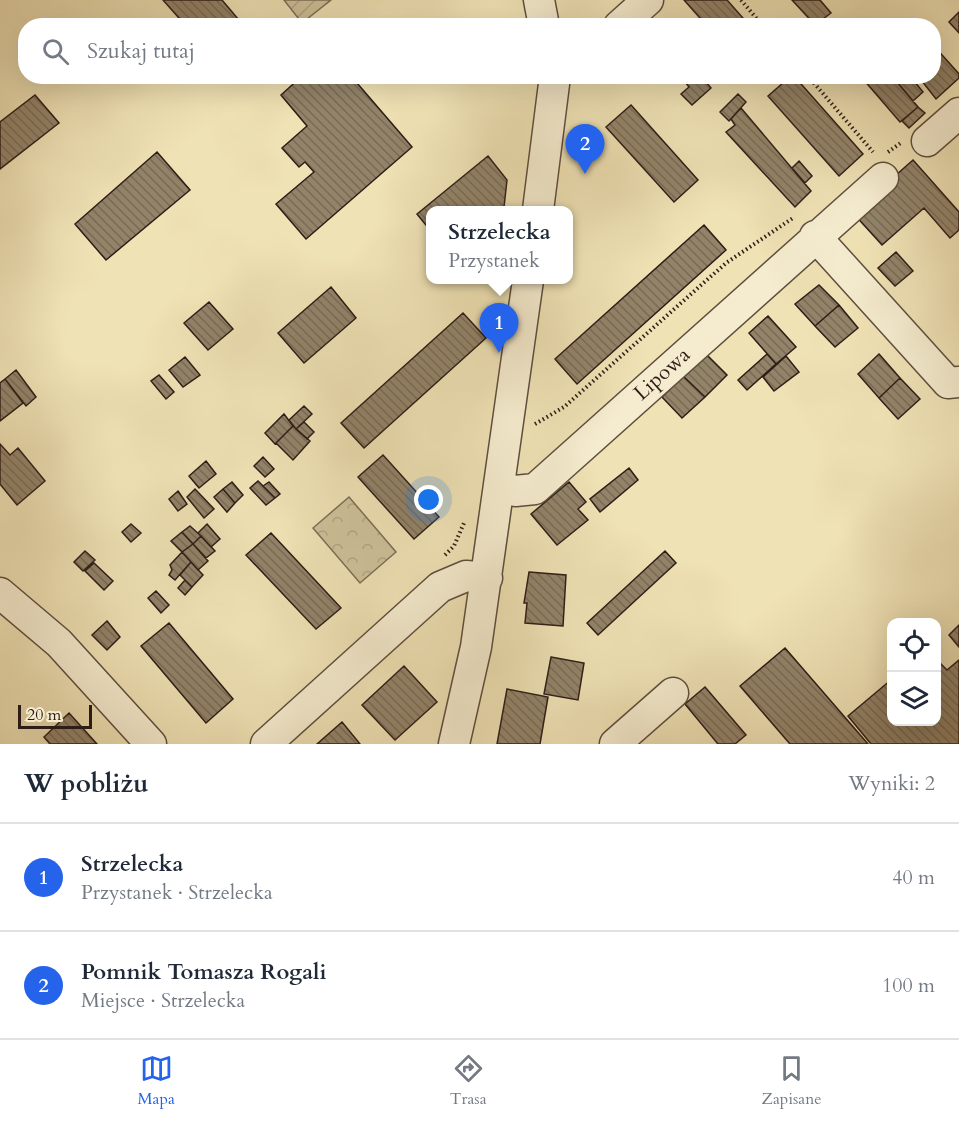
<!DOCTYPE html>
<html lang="pl">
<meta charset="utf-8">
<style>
:root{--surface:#fff;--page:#f2f2f3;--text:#1f2937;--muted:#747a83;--line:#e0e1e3;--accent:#2563eb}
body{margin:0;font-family:Cardo,serif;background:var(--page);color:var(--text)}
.controls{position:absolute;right:18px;bottom:18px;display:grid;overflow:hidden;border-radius:12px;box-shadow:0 6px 24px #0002}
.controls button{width:54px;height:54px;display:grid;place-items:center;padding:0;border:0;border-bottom:2px solid var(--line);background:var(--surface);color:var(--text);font:30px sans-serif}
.scale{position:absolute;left:18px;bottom:15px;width:74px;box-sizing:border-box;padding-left:6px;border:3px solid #2e1d17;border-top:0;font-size:16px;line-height:21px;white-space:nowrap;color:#2e1d17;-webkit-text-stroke:4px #f5eccf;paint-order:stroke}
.you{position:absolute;left:429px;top:500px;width:21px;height:21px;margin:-15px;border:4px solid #fff;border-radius:50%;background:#1a73e8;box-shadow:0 0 0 9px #1a73e833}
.badge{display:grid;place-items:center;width:39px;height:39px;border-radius:50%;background:var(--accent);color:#fff;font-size:20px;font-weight:700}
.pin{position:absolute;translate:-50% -50px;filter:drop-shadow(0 2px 3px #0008)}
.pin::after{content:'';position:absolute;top:32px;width:21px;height:18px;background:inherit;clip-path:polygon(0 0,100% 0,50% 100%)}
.popup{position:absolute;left:426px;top:206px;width:147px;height:78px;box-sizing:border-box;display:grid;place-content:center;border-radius:12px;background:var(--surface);filter:drop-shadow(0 2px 4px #0005);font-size:20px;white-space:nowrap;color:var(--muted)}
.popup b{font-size:22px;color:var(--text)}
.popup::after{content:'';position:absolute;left:50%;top:100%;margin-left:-12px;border:12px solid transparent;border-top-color:var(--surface)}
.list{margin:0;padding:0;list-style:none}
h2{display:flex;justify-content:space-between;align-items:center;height:78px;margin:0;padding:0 24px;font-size:26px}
h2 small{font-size:20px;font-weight:400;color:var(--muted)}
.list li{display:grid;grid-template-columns:39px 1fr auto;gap:18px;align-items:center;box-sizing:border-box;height:108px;padding:0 24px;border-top:2px solid var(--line)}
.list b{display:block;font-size:22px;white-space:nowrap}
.list p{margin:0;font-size:20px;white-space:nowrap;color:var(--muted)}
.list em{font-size:20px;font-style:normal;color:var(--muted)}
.icon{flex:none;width:33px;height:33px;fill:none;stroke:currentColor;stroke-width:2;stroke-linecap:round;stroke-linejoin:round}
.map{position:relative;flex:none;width:959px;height:744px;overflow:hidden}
.search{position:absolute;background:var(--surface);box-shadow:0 6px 24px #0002;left:18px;right:18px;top:18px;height:66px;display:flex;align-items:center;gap:15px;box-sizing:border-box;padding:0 21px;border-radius:24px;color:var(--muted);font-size:22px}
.sheet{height:294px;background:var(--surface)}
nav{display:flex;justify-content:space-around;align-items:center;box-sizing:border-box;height:84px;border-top:2px solid var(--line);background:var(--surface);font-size:16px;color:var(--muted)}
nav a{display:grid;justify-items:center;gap:3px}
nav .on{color:var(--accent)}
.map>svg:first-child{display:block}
.park{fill:url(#park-crowns);stroke:#7e6f58;stroke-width:1.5}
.garden{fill:url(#garden-furrows);stroke:#7e6f58;stroke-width:1.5}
.building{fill:url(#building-back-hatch);stroke:#2e1d17;stroke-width:1.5}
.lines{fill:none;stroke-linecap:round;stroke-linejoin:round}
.minor-casing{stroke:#5e4e3e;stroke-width:33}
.path{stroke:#2e1d17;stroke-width:4;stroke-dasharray:1.5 3;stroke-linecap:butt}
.minor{stroke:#f5eccf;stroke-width:30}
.labels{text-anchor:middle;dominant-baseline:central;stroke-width:4.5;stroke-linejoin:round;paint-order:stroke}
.street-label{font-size:21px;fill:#2e1d17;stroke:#f5eccf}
</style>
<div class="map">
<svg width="959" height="744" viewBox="0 0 959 744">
<defs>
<pattern id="park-crowns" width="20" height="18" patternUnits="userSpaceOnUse" patternTransform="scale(1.5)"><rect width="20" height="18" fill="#cec19a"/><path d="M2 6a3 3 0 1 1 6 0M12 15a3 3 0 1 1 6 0" fill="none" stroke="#b1a584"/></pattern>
<pattern id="garden-furrows" width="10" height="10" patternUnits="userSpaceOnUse" patternTransform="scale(1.5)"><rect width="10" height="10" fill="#cec19a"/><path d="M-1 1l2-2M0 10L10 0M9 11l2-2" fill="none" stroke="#b1a584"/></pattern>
<pattern id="building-back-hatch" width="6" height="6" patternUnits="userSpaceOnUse" patternTransform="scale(1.5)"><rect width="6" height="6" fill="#928369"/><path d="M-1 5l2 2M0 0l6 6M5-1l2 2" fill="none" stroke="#786b55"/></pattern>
</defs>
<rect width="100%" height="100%" fill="#efe2b5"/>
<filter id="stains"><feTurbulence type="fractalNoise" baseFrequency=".00333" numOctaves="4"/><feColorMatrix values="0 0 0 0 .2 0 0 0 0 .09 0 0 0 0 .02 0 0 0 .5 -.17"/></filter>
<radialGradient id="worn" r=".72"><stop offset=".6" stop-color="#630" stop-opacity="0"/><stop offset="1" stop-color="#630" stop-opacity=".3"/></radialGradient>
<path class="park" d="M349 497 396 552 360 583 313 528Z"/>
<path class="garden" d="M284 0H331L302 23Z"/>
<path class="building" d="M163 0H222L244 26H186Z
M684 0H727L750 26H707Z
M792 0H820L831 13 815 25Z
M959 12V33L949 22Z
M934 46 959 74V78L936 99 918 76H934Z
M302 76H351L412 147 306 239 276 204 314 172 305 162 299 167 282 148 307 126 281 95Z
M683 76H701L711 88 692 105 681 94 689 87 682 78Z
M791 76H794L863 154 839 176 768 96Z
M866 76H892L918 107 900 122 863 79Z
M901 76H910L923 92 913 101 896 81Z
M738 94 746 102 729 121 720 112Z
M35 95 59 123 0 169V122Z
M631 105 698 180 674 202 606 127Z
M918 107 925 113 909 128 902 121Z
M741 108 811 191 795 207 726 132 735 125 731 119Z
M157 152 190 190 106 260 75 224Z
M488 156 507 180 504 207 500 210H430V230L417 214Z
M913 160 959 212V230L950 238 924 208 882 245 853 213Z
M799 161 812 176 805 183 792 168Z
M704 225 726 250 577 384 555 359Z
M896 252 913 271 895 286 878 268Z
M819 285 839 305 815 326 795 304Z
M331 287 356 318 304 363 278 333Z
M209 302 233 329 208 350 184 323Z
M839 305 858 328 835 347 815 326Z
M463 313 486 338 364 448 341 423Z
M768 316 796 347 776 364 749 333Z
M767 354 776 364 747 390 738 380Z
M879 354 900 378 879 398 858 374Z
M707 355 727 375 705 397 683 376Z
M786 356 799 372 774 391 763 377Z
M185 357 200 375 183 387 169 370Z
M16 370 36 397 26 406 5 379Z
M159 375 174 392 166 399 151 381Z
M683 376 705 397 682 418 662 397Z
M900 378 920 399 898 419 879 398Z
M5 379 23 403 0 421V383Z
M304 406 312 414 296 429 289 420Z
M284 414 293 426 275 444 265 433Z
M304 422 314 432 307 439 296 429Z
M293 426 310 441 293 460 276 443Z
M0 444 10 455 18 448 45 481 17 505 0 484Z
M383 455 439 517 414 539 358 477Z
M263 457 274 469 265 477 254 466Z
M206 461 216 474 199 488 189 476Z
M629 468 638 480 600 512 590 499Z
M258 481 275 498 266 505 250 488Z
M232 482 243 495 235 503 223 489Z
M269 482 280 494 275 498 263 486Z
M569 482 586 502 578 509 588 520 557 545 531 514Z
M195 489 214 509 204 518 187 497Z
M223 489 235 503 227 512 214 497Z
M178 491 187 504 178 511 169 499Z
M131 524 141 533 131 542 122 532Z
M207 524 220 539 211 547 198 533Z
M190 526 201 536 193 544 182 532Z
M182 532 193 544 182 552 171 541Z
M271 533 341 608 316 629 246 555Z
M201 536 215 551 206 558 193 544Z
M193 544 208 561 198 570 182 552Z
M85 551 95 560 83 571 74 562Z
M665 551 676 563 598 635 587 623Z
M182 552 191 562 175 580 169 575 172 570 170 565Z
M191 562 203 575 192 587 180 575Z
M94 563 113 581 104 590 85 571Z
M529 572 566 575 563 626 525 623 527 603H524Z
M185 580 192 587 185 595 178 588Z
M156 591 169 605 161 613 148 598Z
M107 621 120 637 107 650 92 635Z
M169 623 233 699 206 723 141 646Z
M959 625V647L949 635Z
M785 648 868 744H790L740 686Z
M551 657 584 663 578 700 544 694Z
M936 659 947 670 959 660V744H871L848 716 892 679V722H936Z
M404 666 437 702 395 740 362 705Z
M705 687 746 735 735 744H718L685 704Z
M507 689 548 697 540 744H497Z
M69 713 97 744H50L44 737Z
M342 722 360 744H317Z"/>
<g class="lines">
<g class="minor-casing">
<path id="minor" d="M539 0 544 26
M619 26 648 0
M927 141 959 113
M538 210 555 76
M815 236 948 383 959 382
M499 487 515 491 535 489 883 178
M0 593 59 643 151 744
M266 744 440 587 466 576 487 578
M454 744 476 647 528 280
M615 744 673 693"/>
</g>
<path class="path" d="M741 0 763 26
M808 76 873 152
M888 152 902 142
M535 424 564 407 726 263 793 218
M445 555 454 546 464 523"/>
<use href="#minor" class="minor"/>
</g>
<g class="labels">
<g class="street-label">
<text transform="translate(662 374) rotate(-42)">Lipowa</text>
</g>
</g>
<rect width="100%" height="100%" filter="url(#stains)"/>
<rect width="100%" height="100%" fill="url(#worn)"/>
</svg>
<div class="controls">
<button><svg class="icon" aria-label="locate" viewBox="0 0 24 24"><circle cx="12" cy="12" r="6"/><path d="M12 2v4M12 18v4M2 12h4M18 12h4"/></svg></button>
<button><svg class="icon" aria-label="layers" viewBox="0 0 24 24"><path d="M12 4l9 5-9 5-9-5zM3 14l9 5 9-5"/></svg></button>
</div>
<div class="scale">20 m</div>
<div class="you"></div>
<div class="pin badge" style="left:499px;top:353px">1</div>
<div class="popup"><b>Strzelecka</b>Przystanek</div>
<div class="pin badge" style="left:585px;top:174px">2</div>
<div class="search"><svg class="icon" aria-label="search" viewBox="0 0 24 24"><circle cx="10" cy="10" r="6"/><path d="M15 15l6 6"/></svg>Szukaj tutaj</div>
</div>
<section class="sheet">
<h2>W pobliżu<small>Wyniki: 2</small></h2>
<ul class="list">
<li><span class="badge">1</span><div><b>Strzelecka</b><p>Przystanek · Strzelecka</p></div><em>40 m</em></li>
<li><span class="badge">2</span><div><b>Pomnik Tomasza Rogali</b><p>Miejsce · Strzelecka</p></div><em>100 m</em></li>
</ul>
</section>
<nav>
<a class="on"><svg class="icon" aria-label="map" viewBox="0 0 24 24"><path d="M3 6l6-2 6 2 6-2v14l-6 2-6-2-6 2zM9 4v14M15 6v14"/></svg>Mapa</a>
<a><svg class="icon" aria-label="directions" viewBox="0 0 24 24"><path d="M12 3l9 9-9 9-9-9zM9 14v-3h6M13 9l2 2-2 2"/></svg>Trasa</a>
<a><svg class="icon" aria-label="saved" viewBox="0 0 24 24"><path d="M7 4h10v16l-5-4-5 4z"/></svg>Zapisane</a>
</nav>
